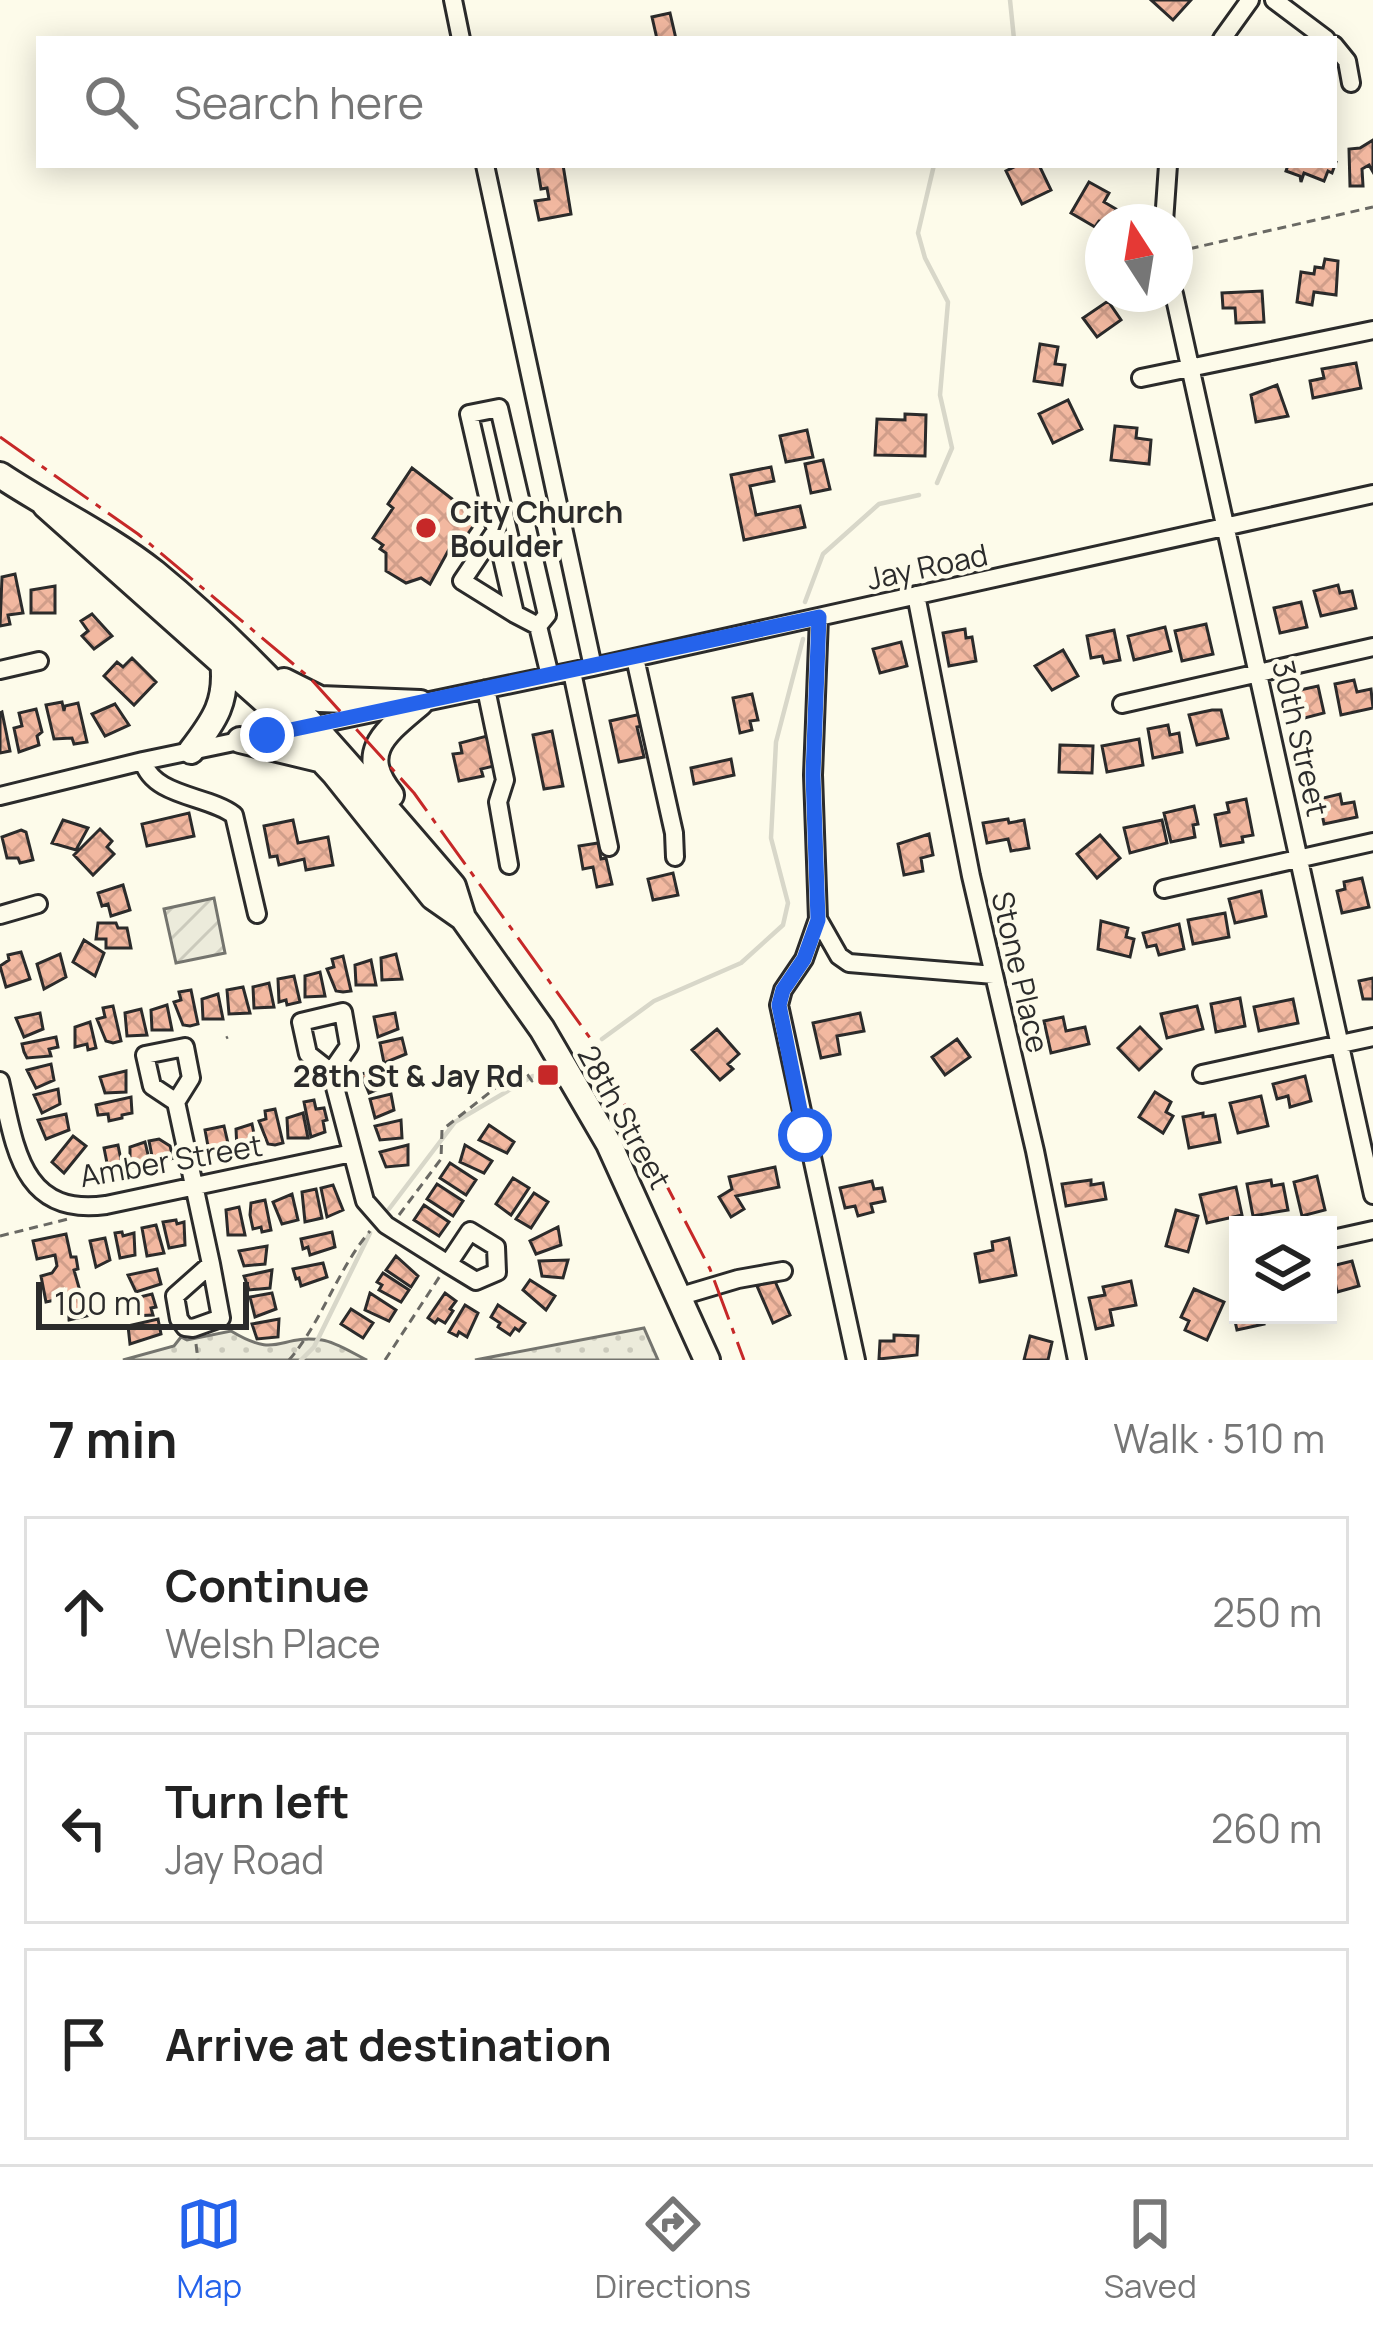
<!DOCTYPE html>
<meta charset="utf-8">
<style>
:root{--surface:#fff;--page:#f2f2f2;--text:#222;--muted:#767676;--line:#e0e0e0;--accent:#2563eb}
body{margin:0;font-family:Manrope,sans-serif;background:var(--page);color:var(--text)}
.controls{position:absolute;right:36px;bottom:36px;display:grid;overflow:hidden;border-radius:0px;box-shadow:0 6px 30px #0003}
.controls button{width:108px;height:108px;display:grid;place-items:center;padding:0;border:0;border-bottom:3px solid var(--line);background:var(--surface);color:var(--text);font:60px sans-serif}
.compass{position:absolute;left:1085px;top:204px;width:108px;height:108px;border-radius:50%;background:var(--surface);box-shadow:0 6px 30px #0003;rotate:348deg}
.scale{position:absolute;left:36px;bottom:30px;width:213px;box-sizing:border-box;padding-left:12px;border:6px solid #2b2b2b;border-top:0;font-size:33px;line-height:42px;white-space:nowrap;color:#2b2b2b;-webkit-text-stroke:9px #fdfbea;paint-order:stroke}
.stop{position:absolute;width:36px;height:36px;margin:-27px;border:9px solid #2563eb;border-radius:50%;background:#fff}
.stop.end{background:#2563eb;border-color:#fff;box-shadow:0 3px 12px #0008}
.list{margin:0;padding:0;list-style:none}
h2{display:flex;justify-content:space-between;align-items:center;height:156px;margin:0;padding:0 48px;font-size:51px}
h2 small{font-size:39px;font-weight:400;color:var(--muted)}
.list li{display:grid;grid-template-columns:78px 1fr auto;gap:36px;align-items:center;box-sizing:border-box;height:192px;margin:0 24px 24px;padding:0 24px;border:3px solid var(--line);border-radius:0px}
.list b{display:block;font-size:45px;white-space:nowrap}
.list p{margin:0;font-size:39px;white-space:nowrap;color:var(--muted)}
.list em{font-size:39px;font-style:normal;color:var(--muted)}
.icon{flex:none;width:66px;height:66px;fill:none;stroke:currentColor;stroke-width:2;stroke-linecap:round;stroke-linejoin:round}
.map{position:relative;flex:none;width:1373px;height:1360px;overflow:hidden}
.search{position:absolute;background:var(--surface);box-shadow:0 6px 30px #0003;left:36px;right:36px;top:36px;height:132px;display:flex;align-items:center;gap:30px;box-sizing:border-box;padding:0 42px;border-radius:0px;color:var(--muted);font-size:45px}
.sheet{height:804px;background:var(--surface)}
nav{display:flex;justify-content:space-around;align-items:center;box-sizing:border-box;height:168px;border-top:3px solid var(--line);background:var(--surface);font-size:33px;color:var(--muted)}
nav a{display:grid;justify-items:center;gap:6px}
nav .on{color:var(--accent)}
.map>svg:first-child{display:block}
.park{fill:url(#park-dots);stroke:#74746e;stroke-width:3}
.garden{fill:url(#garden-furrows);stroke:#74746e;stroke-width:3}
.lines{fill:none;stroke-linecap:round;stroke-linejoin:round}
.stream{stroke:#d8d7c9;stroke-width:4.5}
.building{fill:url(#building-cross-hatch);stroke:#2b2b2b;stroke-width:3}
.minor-casing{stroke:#2b2b2b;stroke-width:22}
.highway-casing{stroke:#2b2b2b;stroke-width:30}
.path{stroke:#6a6964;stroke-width:3;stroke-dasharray:9 6;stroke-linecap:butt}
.minor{stroke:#fdfbea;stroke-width:16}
.highway{stroke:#fdfbea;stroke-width:24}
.power{stroke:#c62828;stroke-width:3;stroke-dasharray:42 9 6 9;stroke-linecap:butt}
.route{stroke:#2563eb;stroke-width:15}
.poi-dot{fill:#c62828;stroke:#fdfbea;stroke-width:4.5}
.labels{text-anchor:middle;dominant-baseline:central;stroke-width:9;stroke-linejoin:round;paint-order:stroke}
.poi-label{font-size:30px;font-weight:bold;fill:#2b2b2b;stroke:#fdfbea;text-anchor:start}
.street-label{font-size:30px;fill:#2b2b2b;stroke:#fdfbea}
</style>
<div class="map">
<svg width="1373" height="1360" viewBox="0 0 1373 1360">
<defs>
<pattern id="park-dots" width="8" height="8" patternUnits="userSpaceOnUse" patternTransform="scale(3)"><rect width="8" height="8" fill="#ecebdb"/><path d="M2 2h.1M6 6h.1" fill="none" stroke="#cbcabc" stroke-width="1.8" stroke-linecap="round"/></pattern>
<pattern id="garden-furrows" width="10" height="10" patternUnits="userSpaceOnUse" patternTransform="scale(3)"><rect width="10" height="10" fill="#ecebdb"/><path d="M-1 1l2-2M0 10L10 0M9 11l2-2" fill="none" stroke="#cbcabc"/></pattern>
<pattern id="building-cross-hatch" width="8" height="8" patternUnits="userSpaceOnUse" patternTransform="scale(3)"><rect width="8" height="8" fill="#f2b8a0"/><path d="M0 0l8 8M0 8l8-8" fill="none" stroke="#d09e8a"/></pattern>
</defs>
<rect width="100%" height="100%" fill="#fdfbea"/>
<path class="park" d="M644 1328 658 1360H475Z
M231 1331C279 1360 278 1334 322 1340 336 1342 354 1354 367 1360H123L174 1346 181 1337 187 1340Z"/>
<path class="garden" d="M214 898 225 953 176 963 164 909Z"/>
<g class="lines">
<path class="stream" d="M1010 0 1014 39
M934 165 918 233 925 258 948 302 940 395 952 448 937 483
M805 602 823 554 879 504 919 495
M602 1039 654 1001 741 963 783 925 788 903 771 838 776 742 803 639
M389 1209 455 1122 533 1076
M301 1360 314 1347 370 1233"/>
</g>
<path class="building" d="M1151 0H1191L1173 20Z
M670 13 676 39H657L652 17Z
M1373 140V172L1369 165 1362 169 1363 186H1350L1349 149 1360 148Z
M1334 161 1336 162 1332 173 1328 171 1324 181 1304 173 1301 182 1300 176 1286 171 1288 165H1334Z
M537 165H563L571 214 539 220 535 201 549 199 547 188 541 189Z
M1018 165H1039L1051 190 1022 204 1006 171Z
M1089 182 1109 193 1104 202 1116 209 1109 222 1099 221 1095 227 1071 213Z
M1325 259 1338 261 1336 295 1314 292 1312 305 1297 302 1301 272 1314 274 1315 267 1323 268Z
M1262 291 1264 322 1236 323 1235 308H1223L1222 293Z
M1108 301 1121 320 1097 337 1083 318Z
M1040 344 1058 347 1055 364 1065 365 1062 385 1034 381Z
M1356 363 1361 388 1313 398 1310 381 1324 378 1322 369Z
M1277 385 1288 416 1256 422 1251 395Z
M1068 400 1082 429 1053 443 1039 414Z
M905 414 926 415 925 456 875 455 877 419 905 420Z
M1115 426 1137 428 1136 438 1151 440 1149 464 1111 460Z
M807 430 813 457 786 462 780 436Z
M823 460 830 489 811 493 805 464Z
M771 467 774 481 750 486 756 515 800 506 805 527 744 540 731 475Z
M412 468 478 519 458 548 452 544 430 584 421 578 406 583 386 571V553L380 549 383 545 373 538 393 508 388 504Z
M15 574 23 613 8 615 10 624 0 626 2 577Z
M1338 585 1340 593 1352 591 1356 608 1321 616 1314 591Z
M55 586V613H31V590Z
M1301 602 1307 627 1280 633 1274 608Z
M92 614 112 636 94 649 82 636 88 631 81 621Z
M1206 624 1213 654 1182 661 1175 631Z
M1165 627 1171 651 1134 660 1128 636Z
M965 629 966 638 972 637 976 661 949 666 943 633Z
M1114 630 1120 660 1104 663 1102 656 1091 658 1087 636Z
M901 642 907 666 880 673 873 649Z
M1063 650 1078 676 1052 690 1035 666Z
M132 658 156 682 134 705 104 676 117 662 123 667Z
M1354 680 1357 692 1371 689 1373 708 1341 715 1335 684Z
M1318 686 1324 713 1297 720 1292 702 1302 699 1300 690Z
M752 694 758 720 750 721 752 730 740 733 733 698Z
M62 702 64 711 65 706 78 703 87 742 74 744 72 738 54 739 46 705Z
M115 704 129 725 105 736 92 714Z
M36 709 42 732 37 736 39 745 19 752 14 728 22 726 19 713Z
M1212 710H1221L1228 738 1197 745 1189 715Z
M2 712 10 751 0 753V713Z
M641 714 643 726 637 727 644 757 619 762 610 721Z
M1168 725 1170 735 1179 733 1182 752 1153 758 1148 729Z
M552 731 563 786 544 789 533 735Z
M487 736 494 766 481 769 483 776 459 781 453 754 462 753 460 743Z
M1139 739 1143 765 1107 772 1102 746Z
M1060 745 1093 746 1092 773 1059 772Z
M731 759 734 775 694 784 691 768Z
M1340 794 1342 804 1354 802 1357 817 1324 824 1319 799Z
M1246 799 1253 835 1242 837 1243 842 1221 846 1215 815 1229 812 1227 803Z
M1194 806 1198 824 1193 825 1195 837 1171 842 1164 813Z
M189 813 194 836 147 846 142 824Z
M1008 819 1009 823 1024 820 1029 848 1011 851 1008 839 987 843 983 823Z
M63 820 88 828 76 850 52 843Z
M293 820 298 843 328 837 333 865 306 870 304 859 279 865 277 856 270 857 264 826Z
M1162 820 1167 843 1130 853 1124 828Z
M100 829 112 841 107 847 114 854 93 875 74 855Z
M21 830 26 832 33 860 20 863 18 858H7L2 837Z
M929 834 933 855 921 858 923 871 904 875 898 844Z
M1100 835 1120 858 1097 878 1077 854Z
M598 843 601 859 606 858 612 884 597 887 593 867 583 869 579 846Z
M673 873 678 895 653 900 648 879Z
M1362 878 1369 907 1342 913 1337 891 1345 889 1344 882Z
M123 885 130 910 111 916 108 904 102 906 98 893Z
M1261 891 1266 916 1235 923 1229 899Z
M1225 913 1229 937 1193 944 1188 920Z
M1101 921 1128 928 1126 937 1134 939 1130 957 1098 949Z
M98 923H116L118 928H127L131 948H106V939H96Z
M1179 924 1184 949 1159 955 1156 945 1147 947 1143 933Z
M84 940 104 953 95 976 73 962Z
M21 952 30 979 6 987 0 966 9 960 8 955Z
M60 954 66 977 44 989 37 964Z
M396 954 402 979 382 980 381 958Z
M343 956 351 991 343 992 336 991 327 969 334 967 332 959Z
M371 960 376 985H356L355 965Z
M320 972 325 996 305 997V976Z
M294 976 300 1002 287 1005 286 1000 279 1002 278 979Z
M1373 978V999H1363L1359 981Z
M269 983 274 1007 254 1008 253 987Z
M243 987 250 1013 229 1014 227 990Z
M191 990 198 1024 190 1026 183 1025 174 1002 181 1000 179 992Z
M218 994 223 1019H203L202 999Z
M1240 998 1245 1026 1216 1032 1211 1004Z
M1293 999 1298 1023 1259 1031 1254 1007Z
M167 1005 172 1030H152L151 1010Z
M113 1006 121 1041 113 1043 106 1041 97 1019 105 1017 103 1008Z
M1197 1006 1203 1029 1167 1038 1161 1014Z
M141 1009 147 1035 127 1036 125 1013Z
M40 1013 43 1029 24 1037 16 1018Z
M395 1013 398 1029 378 1037 374 1017Z
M860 1013 864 1031 837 1036 840 1054 821 1058 813 1023Z
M1063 1017 1066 1031 1085 1027 1089 1044 1051 1053 1044 1021Z
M90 1022 96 1048 88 1050 87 1044 75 1047V1027Z
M1140 1027 1161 1049 1139 1070 1118 1048Z
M717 1029 739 1054 728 1064 733 1069 720 1080 692 1050Z
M56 1037 58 1047 49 1049 51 1056 27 1058 24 1052 22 1044Z
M402 1038 406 1054 384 1063 380 1043Z
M957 1039 970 1057 945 1075 932 1057Z
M51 1064 54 1080 36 1088 27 1070Z
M386 1068 388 1085 369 1093 361 1074Z
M126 1071V1092L105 1093 100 1077Z
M1305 1076 1311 1101 1290 1107 1288 1096 1277 1099 1273 1084Z
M58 1089 60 1104 42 1113 34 1095Z
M1155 1092 1171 1102 1166 1112 1173 1116 1163 1133 1139 1117Z
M391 1094 394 1110 375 1118 370 1099Z
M1261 1096 1268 1126 1238 1133 1230 1103Z
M131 1097 132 1113 122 1115V1118L109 1121 108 1114 98 1115 96 1105Z
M314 1100 316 1109 324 1108 327 1120 323 1121 325 1132 311 1137 304 1102Z
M275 1109 283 1143 275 1145 268 1144 259 1121 266 1119 265 1111Z
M303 1113 308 1138H288L287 1118Z
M1203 1113V1117L1215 1115 1220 1142 1189 1148 1183 1117Z
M66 1114 69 1130 46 1139 38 1120Z
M401 1120 402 1138 380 1140 375 1126Z
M252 1124 257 1149H237L236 1129Z
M489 1125 514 1142 507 1153 479 1140Z
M224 1126 230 1152 210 1157 205 1130Z
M73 1136 86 1146 64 1173 52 1162Z
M159 1139 170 1146 173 1158 154 1166 149 1141Z
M145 1142 151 1167H130V1147Z
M118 1145 123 1170 109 1173 104 1148Z
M408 1145V1165L386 1167 380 1152Z
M465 1145 492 1161 484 1173 460 1162Z
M450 1163 476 1180 466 1195 440 1178Z
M775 1167 779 1187 736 1196 744 1209 731 1217 719 1197 732 1189 729 1177Z
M1317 1176 1325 1210 1302 1216 1294 1182Z
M513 1178 529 1188 511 1215 496 1204Z
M1091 1180V1185L1103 1183 1106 1199 1066 1206 1062 1184Z
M1271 1180 1272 1186 1283 1184 1288 1210 1253 1216 1247 1184Z
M872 1181 874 1189 882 1188 885 1201 871 1204 873 1212 858 1216 855 1206 845 1208 840 1188Z
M437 1184 463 1201 453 1216 427 1199Z
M333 1185 343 1210 327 1217 321 1188Z
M1236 1187 1242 1215 1207 1223 1200 1195Z
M316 1189 322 1218 305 1222 302 1192Z
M534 1193 548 1202 531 1228 516 1219Z
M292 1194 298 1220 282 1224 273 1202Z
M265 1200 271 1230 262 1232 261 1227 253 1229 250 1215 251 1203Z
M424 1205 449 1222 439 1236 414 1220Z
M239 1207 245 1235H228L226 1210Z
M1176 1210 1198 1216 1188 1252 1166 1246Z
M176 1220 177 1224 184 1222 185 1245 169 1248 163 1222Z
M156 1225 164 1253 147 1256 142 1228Z
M558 1227 561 1245 536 1254 530 1241Z
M122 1232 123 1236 134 1233 135 1255 120 1258 115 1233Z
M332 1232 335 1247 310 1255 308 1247 303 1249 301 1239Z
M66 1234 71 1257H76L78 1269 74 1270 87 1316 69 1320 65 1302 61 1303 60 1299 46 1302 41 1276 52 1273 57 1266 55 1255 37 1259 33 1241Z
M105 1238 110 1260 96 1267 90 1241Z
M1009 1238 1016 1275 980 1282 975 1254 993 1250 992 1242Z
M267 1246 265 1264 244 1266 239 1251Z
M396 1256 418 1276 411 1287 386 1270Z
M568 1260 563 1278 542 1276 539 1261Z
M1352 1261 1359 1286 1337 1292 1335 1281 1328 1282V1267Z
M323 1263 327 1277 301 1286 299 1278 296 1279 293 1269Z
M157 1269 161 1284 136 1292 128 1275Z
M272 1270 270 1288 249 1290 244 1276Z
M383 1273 409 1290 401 1302 379 1290 382 1285 377 1282Z
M774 1279 790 1315 773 1323 757 1286Z
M530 1280 555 1296 546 1310 523 1290Z
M1131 1281 1136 1305 1110 1310 1113 1325 1096 1329 1089 1298 1105 1295 1103 1287Z
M1194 1289 1224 1302 1207 1340 1185 1330 1189 1321 1181 1317Z
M272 1293 276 1309 255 1317 250 1297Z
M370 1293 396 1310 389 1321 365 1310Z
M445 1293 456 1301 450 1309 453 1311 445 1323 438 1319 435 1323 428 1318Z
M152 1294 156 1307 151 1308 153 1315 131 1316 127 1300Z
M1238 1301V1315H1262L1264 1324 1237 1330 1231 1303Z
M465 1305 478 1313 467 1337 459 1332 457 1336 449 1332Z
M498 1305 525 1323 519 1331 515 1328 510 1335 498 1327 500 1323 491 1317Z
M351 1309 373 1323 363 1338 341 1324Z
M158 1319 161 1334 130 1344 128 1326Z
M279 1319 278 1337 257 1339 252 1324Z
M894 1335 918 1336 917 1355 879 1359 880 1341H894Z
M1030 1336 1052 1342 1048 1360H1024Z"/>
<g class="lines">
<g class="minor-casing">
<path id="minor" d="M453 0 461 39
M1274 0 1326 39
M1222 39 1250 0
M1334 45 1347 61 1351 83
M485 165 593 667
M1164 222 1168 165
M1174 294 1373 1195
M1141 378 1373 330
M495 532 462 581 515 614
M916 595 971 876 1035 1151 1077 1360
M819 617 813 775 818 919 804 959 783 990 779 1005 856 1360
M538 626 515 614 469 414 499 408 547 615 538 626 550 676
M635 658 674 833 675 857
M0 670 39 661
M572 672 609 847
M486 689 505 780 498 802 509 865
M1122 704 1373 647
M143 761C153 797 208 795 234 815L257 914
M0 796 143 761 593 667 1373 494
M1164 889 1373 842
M0 915 38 904
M818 919 839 956 849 963 994 975
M343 1012 349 1046 331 1072 308 1054 301 1022Z
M185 1047 191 1078 176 1102 152 1086 145 1055Z
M331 1072 365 1201 386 1225 448 1264
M1202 1074 1373 1037
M0 1081C15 1145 20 1217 106 1205L352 1153
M176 1102 211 1264 175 1296 179 1319 185 1327 193 1328 221 1318 211 1264
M470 1231 496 1247 497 1272 476 1281 448 1264Z
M1328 1240 1373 1230
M681 1296 738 1279 783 1271"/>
</g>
<g class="highway-casing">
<path id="highway" d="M0 475C51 509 107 535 155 573 267 665 359 777 453 886L463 918
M45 505 274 709 334 773 433 897 463 918 542 1029 609 1144 707 1360
M284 681 320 699 420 703
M240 740 319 759
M191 751C215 720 228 701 223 661
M391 795C356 752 386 732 420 703"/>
</g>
<path class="path" d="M1175 252 1373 207
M226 1038 228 1037
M399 1215 441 1159 442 1130 522 1067 532 1081 546 1068
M0 1236 68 1219
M196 1344 198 1360
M289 1360C322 1322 337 1270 370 1231
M385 1360 440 1276"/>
<use href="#minor" class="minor"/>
<use href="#highway" class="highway"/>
<path class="power" d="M0 437 138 534 310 678 414 793 590 1038 710 1269 744 1360"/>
</g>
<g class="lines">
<path class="route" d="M267 735 819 617 813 775 818 920 804 959 783 990 779 1005 805 1135"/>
</g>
<g class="poi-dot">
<circle cx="426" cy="528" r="12"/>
<rect x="536" y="1063" width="24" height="24" rx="6"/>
</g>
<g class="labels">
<g class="poi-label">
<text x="450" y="511">City Church<tspan x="450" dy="34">Boulder</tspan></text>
<text x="524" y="1075" text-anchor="end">28th St &amp; Jay Rd</text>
</g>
<g class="street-label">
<text transform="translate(927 566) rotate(-12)">Jay Road</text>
<text transform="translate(1301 738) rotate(77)">30th Street</text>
<text transform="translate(1021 972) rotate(77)">Stone Place</text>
<text transform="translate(625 1117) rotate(61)">28th Street</text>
<text transform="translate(171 1160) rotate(-10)">Amber Street</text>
</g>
</g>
</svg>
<div class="controls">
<button><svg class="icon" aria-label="layers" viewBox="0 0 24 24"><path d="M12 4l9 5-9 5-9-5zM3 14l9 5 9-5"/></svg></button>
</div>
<svg class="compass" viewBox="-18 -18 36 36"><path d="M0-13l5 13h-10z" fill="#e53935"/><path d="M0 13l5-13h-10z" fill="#767676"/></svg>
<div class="scale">100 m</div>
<div class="stop" style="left:805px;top:1135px"></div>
<div class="stop end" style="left:267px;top:735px"></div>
<div class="search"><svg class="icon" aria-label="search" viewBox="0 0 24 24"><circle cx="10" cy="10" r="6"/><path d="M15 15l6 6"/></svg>Search here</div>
</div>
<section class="sheet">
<h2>7 min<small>Walk · 510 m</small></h2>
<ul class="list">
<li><svg class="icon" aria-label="ahead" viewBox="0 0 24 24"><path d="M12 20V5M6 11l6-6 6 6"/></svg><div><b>Continue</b><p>Welsh Place</p></div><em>250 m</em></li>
<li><svg class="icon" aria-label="left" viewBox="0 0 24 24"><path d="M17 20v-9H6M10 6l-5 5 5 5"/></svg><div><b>Turn left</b><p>Jay Road</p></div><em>260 m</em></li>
<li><svg class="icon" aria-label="arrive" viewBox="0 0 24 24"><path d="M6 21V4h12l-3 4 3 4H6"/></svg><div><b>Arrive at destination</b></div></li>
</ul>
</section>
<nav>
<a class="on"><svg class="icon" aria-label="map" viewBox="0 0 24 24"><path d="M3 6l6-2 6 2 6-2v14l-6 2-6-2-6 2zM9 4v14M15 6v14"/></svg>Map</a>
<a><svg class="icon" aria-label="directions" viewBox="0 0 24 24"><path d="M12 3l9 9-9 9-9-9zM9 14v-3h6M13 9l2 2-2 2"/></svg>Directions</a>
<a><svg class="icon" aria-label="saved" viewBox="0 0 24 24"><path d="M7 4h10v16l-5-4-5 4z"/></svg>Saved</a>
</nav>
